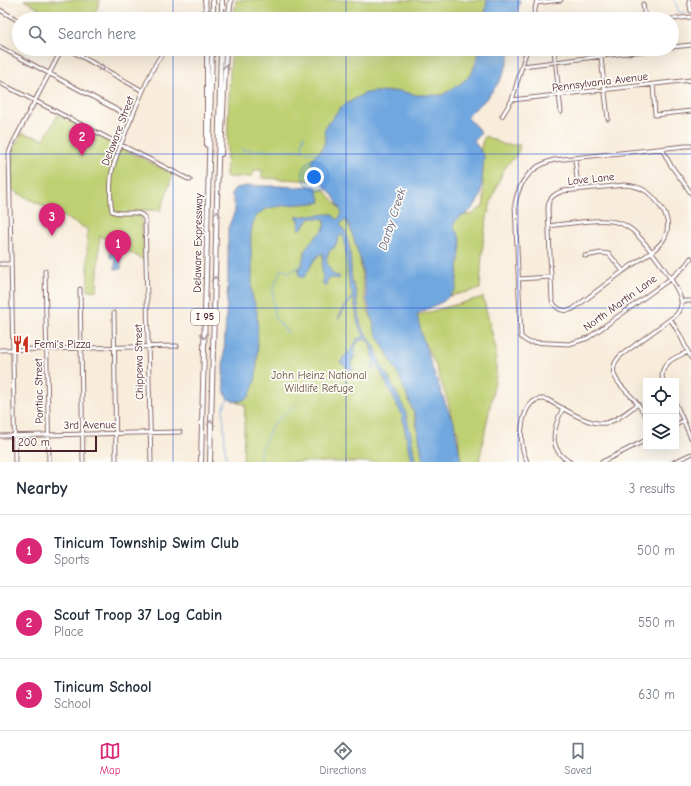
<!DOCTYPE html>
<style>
:root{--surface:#fff;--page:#f2f2f3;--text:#1f2937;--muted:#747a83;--line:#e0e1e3;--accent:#db2777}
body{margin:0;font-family:"Comic Neue",sans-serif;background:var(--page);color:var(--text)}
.controls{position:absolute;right:12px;bottom:12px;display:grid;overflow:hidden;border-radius:0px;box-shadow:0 4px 16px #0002}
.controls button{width:36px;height:36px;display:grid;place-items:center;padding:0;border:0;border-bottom:1px solid var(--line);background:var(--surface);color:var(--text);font:20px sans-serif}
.scale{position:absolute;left:12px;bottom:10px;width:85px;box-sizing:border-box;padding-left:4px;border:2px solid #4a1f2b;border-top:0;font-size:11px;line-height:14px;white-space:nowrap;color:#4a1f2b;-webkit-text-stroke:3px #fdfcf7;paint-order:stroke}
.you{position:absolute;left:314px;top:177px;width:14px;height:14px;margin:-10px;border:3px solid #fff;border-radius:50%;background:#1a73e8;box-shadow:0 0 0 6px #1a73e833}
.badge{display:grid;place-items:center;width:26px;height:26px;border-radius:50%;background:var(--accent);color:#fff;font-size:13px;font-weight:700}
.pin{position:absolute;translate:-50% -33px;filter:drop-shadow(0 1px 2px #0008)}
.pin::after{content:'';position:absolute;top:21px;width:14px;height:12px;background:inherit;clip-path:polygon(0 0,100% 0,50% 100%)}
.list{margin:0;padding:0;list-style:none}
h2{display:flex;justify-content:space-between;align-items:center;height:52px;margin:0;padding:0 16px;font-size:17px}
h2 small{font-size:13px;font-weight:400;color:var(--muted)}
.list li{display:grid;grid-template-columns:26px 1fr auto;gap:12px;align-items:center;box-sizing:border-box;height:72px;padding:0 16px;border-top:1px solid var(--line)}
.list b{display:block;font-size:15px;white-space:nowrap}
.list p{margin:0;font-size:13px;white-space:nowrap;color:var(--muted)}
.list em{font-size:13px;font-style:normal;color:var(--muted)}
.icon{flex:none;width:22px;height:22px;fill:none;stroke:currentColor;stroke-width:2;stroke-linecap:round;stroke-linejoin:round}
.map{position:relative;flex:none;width:691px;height:462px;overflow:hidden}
.search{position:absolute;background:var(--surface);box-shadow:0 4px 16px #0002;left:12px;right:12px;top:12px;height:44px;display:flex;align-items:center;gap:10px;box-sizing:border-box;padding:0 14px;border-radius:22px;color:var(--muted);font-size:15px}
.sheet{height:268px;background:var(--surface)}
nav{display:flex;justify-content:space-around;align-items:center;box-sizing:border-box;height:56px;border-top:1px solid var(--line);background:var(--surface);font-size:11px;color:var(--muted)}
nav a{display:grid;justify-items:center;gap:2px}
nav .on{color:var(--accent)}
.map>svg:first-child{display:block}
.green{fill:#bfd073;stroke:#84784f}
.water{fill:#71a7df;stroke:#5e6385}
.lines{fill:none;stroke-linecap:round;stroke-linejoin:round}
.stream{stroke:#71a7df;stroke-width:1}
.minor-casing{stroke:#876768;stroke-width:5}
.highway-casing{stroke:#876768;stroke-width:6}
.minor{stroke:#fff;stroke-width:3}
.highway{stroke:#fff;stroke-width:4}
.oneway{stroke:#ae9aa0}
.grid{fill:none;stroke:#1d4ed8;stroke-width:1;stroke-opacity:0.55}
.labels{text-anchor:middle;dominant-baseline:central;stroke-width:3.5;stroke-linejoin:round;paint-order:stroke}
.shield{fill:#fdfcf7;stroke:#806168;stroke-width:1}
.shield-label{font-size:10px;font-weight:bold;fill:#4a1f2b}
.street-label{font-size:11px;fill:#4a1f2b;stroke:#fdfcf7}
.poi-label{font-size:11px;fill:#4a1f2b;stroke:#fdfcf7;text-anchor:start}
.park-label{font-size:11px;fill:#6d5441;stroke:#fdfcf7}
.water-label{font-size:12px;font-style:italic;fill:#5a5573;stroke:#fdfcf7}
</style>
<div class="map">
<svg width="691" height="462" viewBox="0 0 691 462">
<rect width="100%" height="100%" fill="#fdfcf7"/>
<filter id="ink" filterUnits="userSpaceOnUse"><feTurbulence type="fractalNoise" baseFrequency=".025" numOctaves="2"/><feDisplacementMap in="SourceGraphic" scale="8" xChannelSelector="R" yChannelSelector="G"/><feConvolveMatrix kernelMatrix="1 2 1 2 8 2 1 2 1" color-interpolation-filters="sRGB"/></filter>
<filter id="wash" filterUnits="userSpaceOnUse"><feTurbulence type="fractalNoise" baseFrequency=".012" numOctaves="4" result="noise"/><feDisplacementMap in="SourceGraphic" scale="16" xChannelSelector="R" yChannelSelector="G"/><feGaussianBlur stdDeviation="0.9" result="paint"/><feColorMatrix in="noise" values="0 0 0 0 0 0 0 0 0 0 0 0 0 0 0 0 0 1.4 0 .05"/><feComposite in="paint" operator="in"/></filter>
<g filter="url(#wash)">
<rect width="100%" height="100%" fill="#f8ecda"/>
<path class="green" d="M24 0H100L95 14 91 19 82 14 79 19H72L66 16 64 19H56Z
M236 0H491L485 19H234Z
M232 49H482L470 81 320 179 319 181 262 178V170H257L256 169 251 177H226L230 72Z
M58 115 173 174 161 210H141L144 260 100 236 97 290 88 291 87 229 12 190V158L13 149 22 133 44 139Z
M485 136 505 145H520C517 158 515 156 507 165 503 170 500 178 498 184 483 217 482 253 480 289L410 305 451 217 473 214 483 206C488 181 472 163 485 136Z
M271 187 324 189C339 206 353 226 358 247 362 264 362 304 371 316 373 318 376 320 378 322L414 413 417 428 428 462H243L245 404 237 403 240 383 250 226Z
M483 297 496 349V376L479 462H460L458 433 452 421 449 405 435 364 423 340 415 316Z"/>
<path class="water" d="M487 0H520L516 19H484Z
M479 49H511C507 72 497 88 481 104 476 109 470 111 467 117L481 132 474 141 484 156 481 196 473 208 465 215 459 217 455 222 454 225 455 230 459 235 461 243 456 289 444 301 417 314 422 336 433 370 450 415 454 422 461 462H423L416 418 399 376 375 331 367 300 361 262 350 227 346 220 340 224 346 233 350 250 352 282 356 291 361 326 375 347 381 365 387 374 405 410 411 435 415 461V462H411L402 415 376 363 374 365 375 368 374 370 371 367 374 360 370 344 366 339 358 341 354 351 355 355 351 363 353 370 352 372 340 362 343 360 342 358 349 353 358 338 365 337 358 325 354 299C347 302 343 313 338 320 338 315 349 299 353 296L349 285 345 244 343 234 340 236 334 248 330 250 326 260 331 272 336 276 339 275V279L332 278 328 279 325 287 323 285 322 267 323 253C312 257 311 270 303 278L299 276 298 269 302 266C304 244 310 243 324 229L325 219 314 218 309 219 302 228 299 230V219L295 217 328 214H332L337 220 342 214C340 209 337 202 334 197 327 187 298 161 320 152 324 146 327 138 324 131L327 125 341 107 363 94 372 92 400 91 417 95H442L460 84 471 75 477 60Z
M247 186H277L296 187 309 186 316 187 321 202C309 204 273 205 264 210 245 220 252 249 252 267 253 276 251 285 252 294 253 300 256 306 257 312 258 330 258 359 256 376 255 383 252 390 249 397L241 401H233L227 398 224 389 223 369 228 281V228L235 211 233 197 231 195 235 188Z
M110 252H121V269H115V258H110Z"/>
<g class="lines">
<path class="stream" d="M674 0 679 12 689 13
M241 150H296L316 153
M301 151 303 148 302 144 304 135
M288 333 274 317 273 290 281 269 290 273 302 264
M226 462 223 409 228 398
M260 462V451L273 424 296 404"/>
</g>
</g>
<g filter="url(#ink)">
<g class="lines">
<g class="minor-casing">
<path id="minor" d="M689 0 691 11
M536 3 561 0
M643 4 645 19
M0 10 19 21
M533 19 537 0
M672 19 691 17
M0 47 132 118
M672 47 691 45
M68 49 143 91
M554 49 561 112
M600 49 608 119
M523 66 659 49
M0 83 190 180
M653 84 655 115 691 111
M512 100 691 80
M502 116 512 100 527 49
M691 146H686L554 160C531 166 519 181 515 204L521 337 528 342 569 344 588 338 670 279 685 266 691 258
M662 149 670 164 691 193
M575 158 578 190
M625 185C641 186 651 192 660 206 667 215 670 226 665 237 659 250 634 263 622 272 606 284 589 297 573 309 564 313 555 309 552 300L548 209C548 199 553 194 563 191Z
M549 226C567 224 602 217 619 223 624 224 628 227 632 230 644 240 680 287 681 301 682 306 679 311 676 315L620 356C604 373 621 386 633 398 638 404 642 410 646 416
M585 256 601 253 609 254 623 271
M0 264H11
M45 271 49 462
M519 279 550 277
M80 289 83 462
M681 301H691
M114 313 116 462
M671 320 680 335 691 358
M0 350 177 346
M663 381C658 364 675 357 688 352
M676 404 691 438
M563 408C553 428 547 449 570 462
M676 425 683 421
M0 436 180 432
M15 462 9 153 13 143 62 49
M151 462 145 219C140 207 122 217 112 211 110 201 110 181 112 171 115 157 153 61 162 55
M527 462C525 456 522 450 522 444 520 428 524 393 548 400 563 408 589 426 605 423 617 421 628 411 638 404
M602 462 646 440
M674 462 691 454"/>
</g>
<g class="highway-casing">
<path id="highway" d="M205 0 207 19
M213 19V0
M222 19V0
M228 19 231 0
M207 145V49
M221 154 226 49
M201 462 212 49
M210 462 221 49"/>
</g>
<use href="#minor" class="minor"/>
<use href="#highway" class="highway"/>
</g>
<defs><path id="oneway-chevron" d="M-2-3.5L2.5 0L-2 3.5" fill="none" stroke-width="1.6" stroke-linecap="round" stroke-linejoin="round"/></defs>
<g class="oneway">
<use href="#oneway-chevron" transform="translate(226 67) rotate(-88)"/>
<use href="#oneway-chevron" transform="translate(102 68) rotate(30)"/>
<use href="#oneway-chevron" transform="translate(217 214) rotate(-89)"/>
<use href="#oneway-chevron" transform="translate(215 279) rotate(-88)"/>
<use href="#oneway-chevron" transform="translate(204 336) rotate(91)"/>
<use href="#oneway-chevron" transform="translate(211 423) rotate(-88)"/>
</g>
</g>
<path class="grid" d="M173 0V19M346 0V19M518 0V19M173 49V462M346 49V462M518 49V462M0 154H691M0 308H691"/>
<defs>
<g id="restaurant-bare" transform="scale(1.38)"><path d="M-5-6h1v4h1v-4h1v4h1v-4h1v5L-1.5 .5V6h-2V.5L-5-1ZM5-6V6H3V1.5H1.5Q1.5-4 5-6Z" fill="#c8321e" stroke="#fdfcf7" stroke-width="2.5" paint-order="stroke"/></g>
</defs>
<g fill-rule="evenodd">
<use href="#restaurant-bare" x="21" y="344"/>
</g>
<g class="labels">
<rect class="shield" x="191" y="309" width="28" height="16" rx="3"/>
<g class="shield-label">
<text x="205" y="317">I 95</text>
</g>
<g class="street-label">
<text transform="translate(600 82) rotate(-7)">Pennsylvania Avenue</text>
<text transform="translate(118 131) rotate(-69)">Delaware Street</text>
<text transform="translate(591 179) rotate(-6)">Love Lane</text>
<text transform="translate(198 243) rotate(-89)">Delaware Expressway</text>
<text transform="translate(620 303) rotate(-36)">North Martin Lane</text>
<text transform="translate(139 362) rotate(-91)">Chippewa Street</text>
<text transform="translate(39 391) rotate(-91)">Pontiac Street</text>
<text transform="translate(90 425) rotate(-1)">3rd Avenue</text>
</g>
<g class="poi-label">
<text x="34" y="344">Femi's Pizza</text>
</g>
<g class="park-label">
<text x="319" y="375">John Heinz National<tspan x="319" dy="13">Wildlife Refuge</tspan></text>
</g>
<g class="water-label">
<text transform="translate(392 219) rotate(-72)">Darby Creek</text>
</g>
</g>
</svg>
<div class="controls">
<button><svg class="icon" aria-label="locate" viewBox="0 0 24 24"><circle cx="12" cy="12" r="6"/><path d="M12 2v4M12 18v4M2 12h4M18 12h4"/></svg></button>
<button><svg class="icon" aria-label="layers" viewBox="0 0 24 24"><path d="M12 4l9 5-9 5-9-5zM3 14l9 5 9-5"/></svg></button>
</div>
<div class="scale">200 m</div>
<div class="you"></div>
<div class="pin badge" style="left:118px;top:263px">1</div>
<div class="pin badge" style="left:82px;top:156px">2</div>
<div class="pin badge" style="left:52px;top:236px">3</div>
<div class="search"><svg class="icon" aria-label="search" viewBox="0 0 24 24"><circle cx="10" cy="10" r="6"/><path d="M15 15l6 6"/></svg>Search here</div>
</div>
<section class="sheet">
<h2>Nearby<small>3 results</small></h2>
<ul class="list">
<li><span class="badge">1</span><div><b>Tinicum Township Swim Club</b><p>Sports</p></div><em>500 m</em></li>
<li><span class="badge">2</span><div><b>Scout Troop 37 Log Cabin</b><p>Place</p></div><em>550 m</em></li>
<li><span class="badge">3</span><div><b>Tinicum School</b><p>School</p></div><em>630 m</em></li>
</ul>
</section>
<nav>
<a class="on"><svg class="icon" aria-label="map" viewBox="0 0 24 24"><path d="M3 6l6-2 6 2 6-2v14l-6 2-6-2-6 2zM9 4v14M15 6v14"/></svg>Map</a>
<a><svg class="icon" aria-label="directions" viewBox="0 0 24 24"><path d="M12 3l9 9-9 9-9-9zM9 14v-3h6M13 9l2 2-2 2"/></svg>Directions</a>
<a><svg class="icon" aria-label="saved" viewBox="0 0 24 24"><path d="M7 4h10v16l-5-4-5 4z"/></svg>Saved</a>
</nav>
